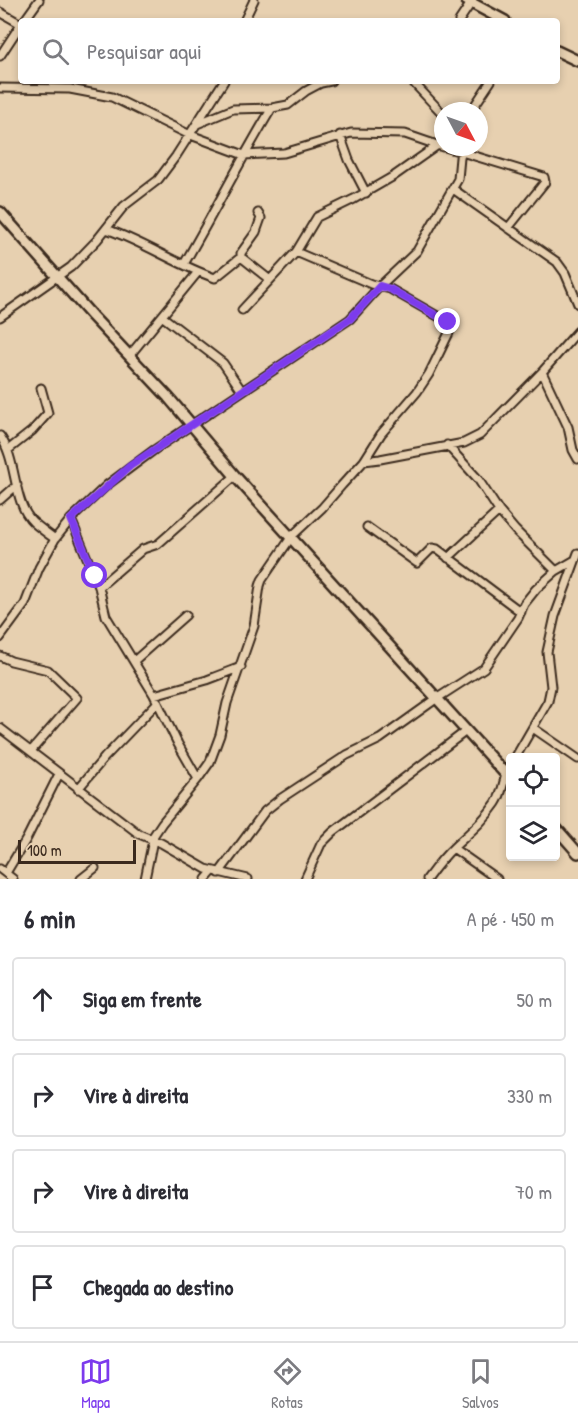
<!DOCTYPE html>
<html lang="pt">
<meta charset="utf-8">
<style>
:root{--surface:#fff;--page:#f2f2f3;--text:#2b2b33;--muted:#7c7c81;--line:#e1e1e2;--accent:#7c3aed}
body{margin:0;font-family:"Patrick Hand",sans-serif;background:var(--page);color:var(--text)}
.controls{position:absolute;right:18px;bottom:18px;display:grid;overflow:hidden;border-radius:6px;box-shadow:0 3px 9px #0003}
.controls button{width:54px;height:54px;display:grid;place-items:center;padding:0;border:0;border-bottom:2px solid var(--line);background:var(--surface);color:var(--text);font:30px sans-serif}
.compass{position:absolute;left:434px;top:102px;width:54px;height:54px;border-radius:50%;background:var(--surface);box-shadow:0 3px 9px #0003;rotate:131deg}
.scale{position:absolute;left:18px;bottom:15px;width:118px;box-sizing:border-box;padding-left:6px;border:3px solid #3b2a1e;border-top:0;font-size:16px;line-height:21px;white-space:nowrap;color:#3b2a1e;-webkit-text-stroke:4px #e7d0b0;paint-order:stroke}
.stop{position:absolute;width:18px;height:18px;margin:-14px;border:4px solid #7c3aed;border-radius:50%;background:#fff}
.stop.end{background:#7c3aed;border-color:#fff;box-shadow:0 2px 6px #0008}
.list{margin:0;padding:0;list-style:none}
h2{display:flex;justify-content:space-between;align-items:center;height:78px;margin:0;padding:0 24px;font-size:26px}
h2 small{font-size:20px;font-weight:400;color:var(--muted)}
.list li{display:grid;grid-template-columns:39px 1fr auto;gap:18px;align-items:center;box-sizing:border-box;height:84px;margin:0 12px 12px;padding:0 12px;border:2px solid var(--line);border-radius:6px}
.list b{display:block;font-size:22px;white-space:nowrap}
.list em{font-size:20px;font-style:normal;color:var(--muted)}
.icon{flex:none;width:33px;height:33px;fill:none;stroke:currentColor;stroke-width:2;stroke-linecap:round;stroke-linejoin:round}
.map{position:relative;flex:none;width:578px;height:879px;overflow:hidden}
.search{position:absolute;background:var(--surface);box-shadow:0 3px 9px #0003;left:18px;right:18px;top:18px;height:66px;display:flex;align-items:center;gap:15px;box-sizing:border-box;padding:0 21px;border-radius:6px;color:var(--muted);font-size:22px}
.sheet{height:462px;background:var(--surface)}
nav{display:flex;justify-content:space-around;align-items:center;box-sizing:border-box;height:84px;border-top:2px solid var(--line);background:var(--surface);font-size:16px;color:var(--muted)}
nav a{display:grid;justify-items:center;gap:3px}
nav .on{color:var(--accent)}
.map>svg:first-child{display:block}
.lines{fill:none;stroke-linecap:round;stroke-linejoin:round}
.street-casing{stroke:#3b2a1e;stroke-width:11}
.secondary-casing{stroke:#3b2a1e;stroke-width:14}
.street{stroke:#e7d0b0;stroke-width:7}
.secondary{stroke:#e7d0b0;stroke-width:9}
.route{stroke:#7c3aed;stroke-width:8}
</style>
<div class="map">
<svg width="578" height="879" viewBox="0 0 578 879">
<rect width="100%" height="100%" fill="#e7d0b0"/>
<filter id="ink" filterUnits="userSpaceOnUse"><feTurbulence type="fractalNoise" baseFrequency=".0167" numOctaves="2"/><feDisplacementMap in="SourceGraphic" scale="12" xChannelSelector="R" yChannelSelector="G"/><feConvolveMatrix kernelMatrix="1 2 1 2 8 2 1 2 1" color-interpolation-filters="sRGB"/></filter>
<g filter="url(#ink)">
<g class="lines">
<g class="street-casing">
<path id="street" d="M0 12 21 24
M24 21 39 0
M244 21 254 0
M459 21 471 3
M0 56 21 24
M412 81 443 114
M0 88 70 89 112 97 188 134 244 155 284 153 351 133 405 134 443 147
M471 111 491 81
M197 124 233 109 272 108 288 105 306 91 321 83 331 81
M340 135 349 160 366 193
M445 147 544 177 545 182 508 228
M453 189 557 262 565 273 578 304
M106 229C144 242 177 265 215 278L241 257V253L256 232 261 218 258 213
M241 257 270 280
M184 264C214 213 241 159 272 108
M242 310 296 252 317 217 354 199 394 176 438 145
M0 317 71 267 97 240 124 206 158 180 176 156 224 81
M163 317 223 363 242 391
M130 355 198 272
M542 372 568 427 573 450 578 459
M0 436C18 461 12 502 33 522 40 528 48 534 55 539
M447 445 478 479 499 511 515 530 556 571 575 560
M8 450 32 431 48 413 41 388
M364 461 380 459 464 443 480 435 542 372 578 331
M0 500 17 485
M71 519 99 587 106 616 154 695 178 744 198 779
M367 527 417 563 432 548 437 549 521 612
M448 558 499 511
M99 587 143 549 158 544 235 476
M0 638 25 604 39 568 55 539 71 519 107 485 154 450 350 319 380 286 417 251 458 179 461 147
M0 656 11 661 48 670 77 698 31 751
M134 661 186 615
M154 695 207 680 241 667
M0 728 139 834 161 843 206 869 248 879
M533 728 578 759
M515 758 548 701 551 687 547 652 555 616 578 553
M78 789 105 757 158 702
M453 848 497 879
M0 869 13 879
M6 873 27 838 59 774
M219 873 265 811 280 799 347 755 380 739 436 699 484 668 518 618 524 604 536 589 556 571
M81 879 95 868
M145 879 154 835 162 823 198 779 210 762 220 735 227 703 254 626 260 586 262 580 292 536 322 508 342 485 364 461 381 434 417 392 429 374 449 333 451 327 448 322 390 289 371 284 296 252
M206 879 213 871
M305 879 321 844 333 832 466 731
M427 879C435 868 444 856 454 847 469 833 484 821 496 803 504 791 503 777 510 765"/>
</g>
<g class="secondary-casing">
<path id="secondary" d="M466 0 505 21
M557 51 578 61
M0 212 92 316 168 397 235 476 510 779
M556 828 578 853"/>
</g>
<use href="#street" class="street"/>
<use href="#secondary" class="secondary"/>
</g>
</g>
<g class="lines" filter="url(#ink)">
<path class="route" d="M95 576 71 519 130 466 350 319 380 286 390 289 448 322"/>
</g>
</svg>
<div class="controls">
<button><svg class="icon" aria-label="locate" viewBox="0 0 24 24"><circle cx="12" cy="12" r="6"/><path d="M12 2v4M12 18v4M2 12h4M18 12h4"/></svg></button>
<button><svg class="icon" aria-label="layers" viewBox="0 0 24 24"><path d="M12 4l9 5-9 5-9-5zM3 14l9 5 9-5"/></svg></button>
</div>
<svg class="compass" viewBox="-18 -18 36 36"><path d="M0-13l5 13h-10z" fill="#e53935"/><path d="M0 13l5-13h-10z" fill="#7c7c81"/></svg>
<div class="scale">100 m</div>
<div class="stop" style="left:95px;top:576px"></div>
<div class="stop end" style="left:448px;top:322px"></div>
<div class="search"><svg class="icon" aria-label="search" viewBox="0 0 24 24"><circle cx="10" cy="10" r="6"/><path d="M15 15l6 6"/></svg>Pesquisar aqui</div>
</div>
<section class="sheet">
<h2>6 min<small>A pé · 450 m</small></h2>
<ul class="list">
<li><svg class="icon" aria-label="ahead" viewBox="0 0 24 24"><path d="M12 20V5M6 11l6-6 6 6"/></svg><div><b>Siga em frente</b></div><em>50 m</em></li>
<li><svg class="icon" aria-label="right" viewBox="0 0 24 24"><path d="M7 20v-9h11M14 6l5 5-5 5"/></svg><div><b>Vire à direita</b></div><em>330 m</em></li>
<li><svg class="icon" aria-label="right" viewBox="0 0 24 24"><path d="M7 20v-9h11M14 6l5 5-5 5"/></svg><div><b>Vire à direita</b></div><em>70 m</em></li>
<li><svg class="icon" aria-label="arrive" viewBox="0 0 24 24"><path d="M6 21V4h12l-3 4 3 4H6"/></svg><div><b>Chegada ao destino</b></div></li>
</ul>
</section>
<nav>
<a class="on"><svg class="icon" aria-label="map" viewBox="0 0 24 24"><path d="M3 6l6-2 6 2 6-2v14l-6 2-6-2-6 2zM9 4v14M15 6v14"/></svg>Mapa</a>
<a><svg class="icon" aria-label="directions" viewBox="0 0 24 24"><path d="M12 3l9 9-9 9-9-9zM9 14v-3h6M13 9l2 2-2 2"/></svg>Rotas</a>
<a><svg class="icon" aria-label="saved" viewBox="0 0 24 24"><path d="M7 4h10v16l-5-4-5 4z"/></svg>Salvos</a>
</nav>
